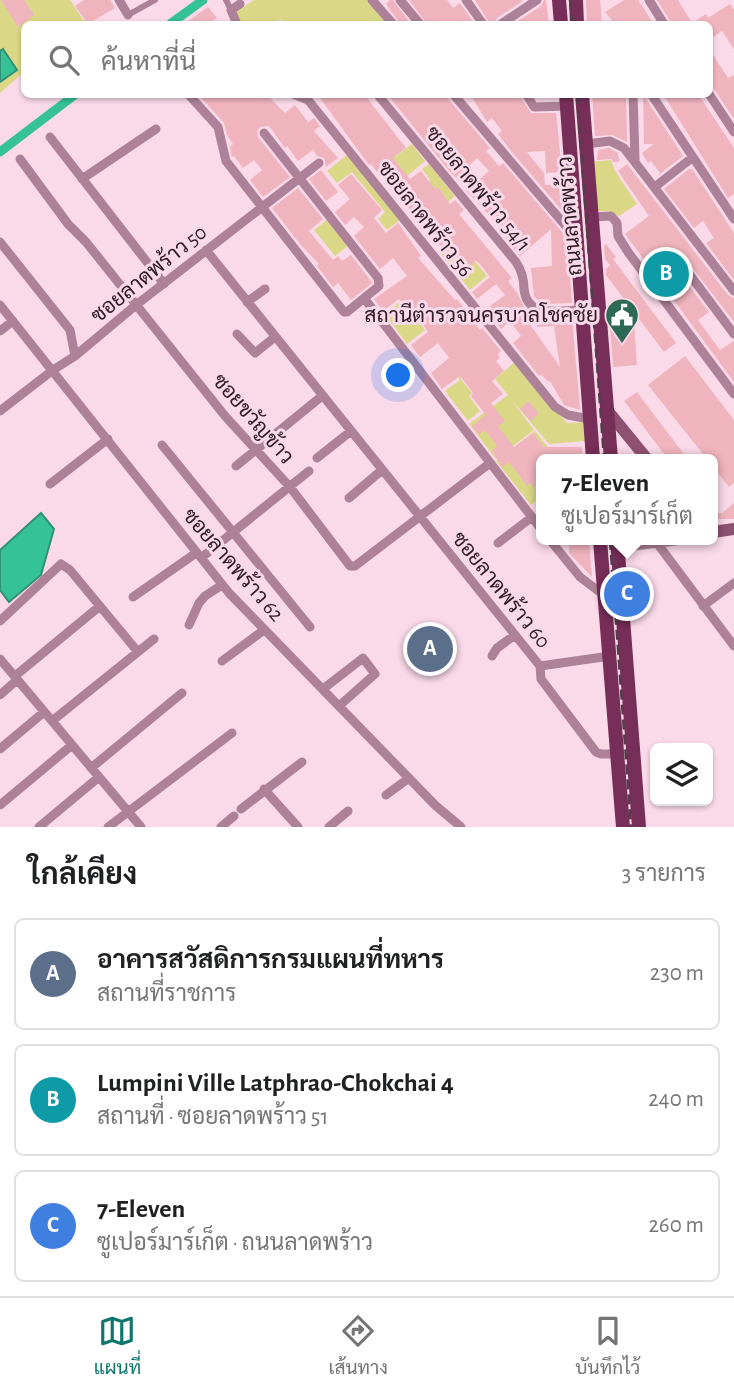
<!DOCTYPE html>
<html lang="th">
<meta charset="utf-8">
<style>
:root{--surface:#fff;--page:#f6f6f6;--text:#202124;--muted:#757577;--line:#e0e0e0;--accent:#0f766e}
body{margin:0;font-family:"Alegreya Sans",Sarabun,sans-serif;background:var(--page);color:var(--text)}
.controls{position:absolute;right:21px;bottom:21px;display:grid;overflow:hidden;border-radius:10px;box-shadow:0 2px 5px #0004}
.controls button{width:63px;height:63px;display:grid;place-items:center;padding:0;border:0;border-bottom:2px solid var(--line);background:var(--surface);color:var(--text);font:35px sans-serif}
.you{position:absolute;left:399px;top:376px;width:24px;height:24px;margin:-18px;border:5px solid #fff;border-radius:50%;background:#1a73e8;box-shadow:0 0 0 10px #1a73e833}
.badge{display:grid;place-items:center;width:46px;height:46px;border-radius:50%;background:var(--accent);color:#fff;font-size:23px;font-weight:700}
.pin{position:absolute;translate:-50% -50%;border:4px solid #fff;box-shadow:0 2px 7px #0006}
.popup{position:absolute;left:536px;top:454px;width:182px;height:91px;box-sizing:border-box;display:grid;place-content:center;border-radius:10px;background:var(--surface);filter:drop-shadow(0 2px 5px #0005);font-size:23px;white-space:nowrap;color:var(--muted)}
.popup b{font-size:26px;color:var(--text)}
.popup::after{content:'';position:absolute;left:50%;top:100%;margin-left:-14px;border:14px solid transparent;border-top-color:var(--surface)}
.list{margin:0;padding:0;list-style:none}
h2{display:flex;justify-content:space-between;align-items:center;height:91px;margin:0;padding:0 28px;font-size:30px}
h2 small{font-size:23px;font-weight:400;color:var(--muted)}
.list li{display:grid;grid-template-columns:46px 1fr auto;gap:21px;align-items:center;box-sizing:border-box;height:112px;margin:0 14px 14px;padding:0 14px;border:2px solid var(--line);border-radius:10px}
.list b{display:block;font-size:26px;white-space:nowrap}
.list p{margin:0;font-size:23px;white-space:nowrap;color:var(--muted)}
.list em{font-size:23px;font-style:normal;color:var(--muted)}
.icon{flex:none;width:38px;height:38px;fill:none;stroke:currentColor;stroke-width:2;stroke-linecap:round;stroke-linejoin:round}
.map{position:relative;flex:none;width:734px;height:827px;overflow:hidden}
.search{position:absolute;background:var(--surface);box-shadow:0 2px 5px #0004;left:21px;right:21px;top:21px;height:77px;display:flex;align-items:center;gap:18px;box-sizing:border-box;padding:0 24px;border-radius:10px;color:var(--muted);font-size:26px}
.sheet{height:469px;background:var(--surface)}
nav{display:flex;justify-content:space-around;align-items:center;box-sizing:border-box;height:98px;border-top:2px solid var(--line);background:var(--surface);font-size:19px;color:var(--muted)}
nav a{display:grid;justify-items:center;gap:4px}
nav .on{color:var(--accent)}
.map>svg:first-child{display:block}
.green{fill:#dad887}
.water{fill:#34c296;stroke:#329074;stroke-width:2}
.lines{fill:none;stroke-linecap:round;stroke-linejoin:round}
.canal{stroke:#34c296;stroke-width:9}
.building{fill:#f0b4be;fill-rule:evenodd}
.pedestrian{stroke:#ad8197;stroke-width:6}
.minor{stroke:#ad8197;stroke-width:9}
.secondary{stroke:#8f5172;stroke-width:12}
.primary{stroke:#772e58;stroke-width:14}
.rail{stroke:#543e49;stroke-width:2.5;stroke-dasharray:10 5;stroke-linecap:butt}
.labels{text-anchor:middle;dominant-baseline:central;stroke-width:6;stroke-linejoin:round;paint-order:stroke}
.street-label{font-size:21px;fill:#2f1b25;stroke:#fad9e9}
.poi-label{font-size:21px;fill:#2f1b25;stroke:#fad9e9;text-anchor:end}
</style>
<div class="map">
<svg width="734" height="827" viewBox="0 0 734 827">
<rect width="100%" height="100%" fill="#fad9e9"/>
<path class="green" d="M0 0H70L86 24H24V72L0 93Z
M254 0H372L393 24H349L346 22 343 24H285L281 19 273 24H239L235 13Z
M412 144 425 161 407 176 392 167 389 150 395 157Z
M347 155 400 220 387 230 378 219 385 212 352 172 337 183 327 171Z
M611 160 615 171 637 204 619 216 609 211H592L588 162Z
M429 164 455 196 437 211 427 183 430 180 422 169Z
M328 219 349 245 335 256 314 230Z
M458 241 487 276 470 290 441 254Z
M399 303 407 314 411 311 425 330 407 344 384 313Z
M516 361 567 423 585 422 586 441 549 444 510 398 534 430 496 459 469 424 508 395 495 379Z
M452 369 464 374 460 378 472 393 469 396 480 411 468 421 445 391 460 380Z
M535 431 557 459H541V497L531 505 496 461Z"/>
<path class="water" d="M3 49 17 70 0 82V51Z
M41 513 54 529 41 575 9 602 0 590V550Z"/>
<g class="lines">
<path class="canal" d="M170 24 203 0
M0 152 76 94"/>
</g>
<path class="building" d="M1 0H24L34 15 18 27Z
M84 0H110L115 8 88 24 75 6Z
M390 0H393L411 24H400L386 4Z
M409 0H447L453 8 460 3 475 24H427Z
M475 0H522L523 1 497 18 494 24H490Z
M544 0H546L549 24H513L541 6Z
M586 0H600L602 24H587Z
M624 0H638L654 24H615L605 12Z
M657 0H678L692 23 706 14 708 18 730 4 734 10V49L722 31 710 39V24H672Z
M208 7 217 18 208 24H184Z
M710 50 728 78 734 75V119L710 83Z
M198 94H266L285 113 295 105 308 122 314 118 320 126 314 131 338 158 326 167 324 158 317 156 313 150 298 161 287 146 285 148 269 126 260 127 257 131 258 137 290 177 263 197 250 180 262 170 254 160 243 168 234 156 232 157 230 147 233 144 227 135 224 123Z
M317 94H364L406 148 393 158 410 179 421 171 435 189 438 187 450 204 455 200 464 210 459 214 512 278 508 281 518 294 524 307 520 310 560 367 554 326 537 327 536 316 553 318 572 317 580 410 564 405 550 381 548 382 541 374 539 376 513 343 521 336 510 321 501 329 492 318 496 315 490 306 505 295 496 284 477 299 472 292 490 277 479 263 476 261 464 270 447 247 444 249 432 238 418 216 416 218 396 190 399 188 387 174 382 178 371 164 369 165Z
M387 94H444L490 148 486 151 499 166 503 163 567 238 572 303 546 304 534 297 531 268 552 266 551 229 520 256 505 238 508 235 471 196 466 191 468 189 451 173ZM477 158 489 171 479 180 468 167Z
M470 94H519L531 113H556L562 172 546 173 545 151 527 152 544 173 545 185H562L565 214 511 151 498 134 502 131 492 118 487 122Z
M592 94H626L627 142 612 135 595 136Z
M643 94 683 156 656 177 660 173 651 161 648 163 642 153 654 144H644Z
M663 94H698L734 148V194L728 198Z
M609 148 618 153 619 162H613L612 159 597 160 598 150Z
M627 164 728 295 734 298V322L681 253 674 259 684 273V279L709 312 698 320 720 350 734 341V382L625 234 649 216 618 171Z
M689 169H692L734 233V280L706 243 714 238 703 221 694 228 664 189Z
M321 170 338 192 326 201 309 179Z
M351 174 382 210 374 218 386 233 398 223 421 256 418 258 455 300 457 299 480 330 482 328 501 351 498 354 500 358 496 361 504 371 492 381 503 394 491 403 505 421 498 426 514 447 533 433 544 447H582L583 459H558L554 457 551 459H541V481L533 487 531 483 527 486 509 462 502 467 492 451 497 446 485 430 479 435 472 426 486 415 471 396 473 393 460 376 442 389 431 373 449 358 438 343 420 357 411 345 428 332 410 307 407 309 399 299 383 311 374 299 407 276 393 258 380 269 354 236 364 227 354 217 345 225 335 212 350 199 338 185Z
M298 188 323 219 309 231 319 243 333 260 338 256 342 261 351 255 371 281 372 283 351 300 338 283 333 287 317 266 319 264 300 244 272 208Z
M606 244 616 257 613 259 676 343 664 352 606 275V269L610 265 605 259 604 246Z
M634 324 637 365 613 367 610 326Z
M685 356 734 420V483L729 487 713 467V459H707L648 385Z
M637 392 680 449 688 459H668L661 450 624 401Z
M528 401 539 413 531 421 520 409Z
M734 503V519H713V514L722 513Z
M569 540H589L592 577 569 553Z"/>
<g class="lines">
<path class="pedestrian" d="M226 0 231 10
M128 15 155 0"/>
<path class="minor" d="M119 0 128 15
M372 0 393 24
M400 0 420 24
M466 0 483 24
M649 0 664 24
M237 24 231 10 240 4
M501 24 537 0
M188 94 218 127 226 161 344 312H347L379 286 378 278 264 133
M293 94 308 100 555 407 568 415 590 419
M377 94 516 262C522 271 524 278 524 289 527 319 558 310 581 310
M453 94 576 238
M526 94 534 107 567 106
M633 94 635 159
M651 94 734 219
M709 94 734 132
M50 137 164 284
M586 144 610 141 624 148 734 291
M20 159 68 224 86 242 225 416 290 487 350 566H355L490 463
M82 179 156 129
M656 186 693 157
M592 217 611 216 617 223 618 236 628 252 734 394
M0 242 70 330 75 356
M206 250 540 666 541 679 596 752 601 754H617
M690 275 734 334
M364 298 541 529
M247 302 265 289
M0 305 229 593 435 805 461 827
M0 331 13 321
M237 334 255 353 275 337
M0 411 53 370 75 356 136 305 319 163
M162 445 310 627
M317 458 351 431
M236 466 322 396
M50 484 108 439
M349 498 382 470
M550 540 580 577 605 596
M498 543 532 517
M657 543 734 646
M618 548 683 540
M201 558 309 471
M133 597 196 553
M703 606 734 583
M0 621 61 564 70 570 138 652
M189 625 199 603 205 596 222 585
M492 656 497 648 515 635
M0 659 141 827
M222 661 264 630
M540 666 610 656
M15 676 100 606
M323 689 363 658 375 674 339 706
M0 695 17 680
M52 721 154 639
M0 749 44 712
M91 768 182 693
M264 789 298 827
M386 795 409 778
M0 805 72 745
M241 809 302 762
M39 827 99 777
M108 827 232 733
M221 827 234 816
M329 827 348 811"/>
<path class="secondary" d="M607 410 647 459
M713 532 734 529"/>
<path class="primary" d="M559 0 561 24
M576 0 577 24
M566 94 593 459
M582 94 611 459
M600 540 623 827
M617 540 639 827"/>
<path class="rail" d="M570 0 572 24
M577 94 604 459
M610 540 631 827"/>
</g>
<defs>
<g id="civic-pin" transform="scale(1.75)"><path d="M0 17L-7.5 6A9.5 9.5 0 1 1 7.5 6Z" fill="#2d6954" stroke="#fad9e9"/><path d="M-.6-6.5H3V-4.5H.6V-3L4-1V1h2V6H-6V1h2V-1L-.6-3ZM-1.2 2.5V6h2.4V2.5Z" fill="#fff"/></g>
</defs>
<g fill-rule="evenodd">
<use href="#civic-pin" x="622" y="315"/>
</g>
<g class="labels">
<g class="street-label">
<text transform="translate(478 189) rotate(51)">ซอยลาดพร้าว 54/1</text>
<text transform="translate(570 216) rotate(-95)">ถนนลาดพร้าว</text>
<text transform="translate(425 219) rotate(52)">ซอยลาดพร้าว 56</text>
<text transform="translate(149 274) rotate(-39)">ซอยลาดพร้าว 50</text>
<text transform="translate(253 419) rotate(49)">ซอยขวัญข้าว</text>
<text transform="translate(233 565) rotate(49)">ซอยลาดพร้าว 62</text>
<text transform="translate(501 590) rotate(51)">ซอยลาดพร้าว 60</text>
</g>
<g class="poi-label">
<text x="598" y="315">สถานีตำรวจนครบาลโชคชัย</text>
</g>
</g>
</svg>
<div class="controls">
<button><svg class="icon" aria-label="layers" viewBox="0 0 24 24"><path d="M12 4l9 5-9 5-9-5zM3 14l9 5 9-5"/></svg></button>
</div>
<div class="you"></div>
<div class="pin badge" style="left:430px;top:649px;background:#5c6f8a">A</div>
<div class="pin badge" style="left:666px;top:274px;background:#0f9aa8">B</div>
<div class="pin badge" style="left:627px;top:594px;background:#3f7fe0">C</div>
<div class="popup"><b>7-Eleven</b>ซูเปอร์มาร์เก็ต</div>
<div class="search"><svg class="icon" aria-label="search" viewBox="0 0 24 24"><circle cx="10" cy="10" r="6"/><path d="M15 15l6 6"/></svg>ค้นหาที่นี่</div>
</div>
<section class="sheet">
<h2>ใกล้เคียง<small>3 รายการ</small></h2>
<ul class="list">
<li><span class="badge" style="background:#5c6f8a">A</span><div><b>อาคารสวัสดิการกรมแผนที่ทหาร</b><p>สถานที่ราชการ</p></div><em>230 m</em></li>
<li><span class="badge" style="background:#0f9aa8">B</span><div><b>Lumpini Ville Latphrao-Chokchai 4</b><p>สถานที่ · ซอยลาดพร้าว 51</p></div><em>240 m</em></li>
<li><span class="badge" style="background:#3f7fe0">C</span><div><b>7-Eleven</b><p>ซูเปอร์มาร์เก็ต · ถนนลาดพร้าว</p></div><em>260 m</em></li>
</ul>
</section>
<nav>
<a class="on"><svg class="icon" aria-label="map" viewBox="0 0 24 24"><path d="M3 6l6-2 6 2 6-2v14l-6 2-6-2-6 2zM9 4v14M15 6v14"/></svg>แผนที่</a>
<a><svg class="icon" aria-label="directions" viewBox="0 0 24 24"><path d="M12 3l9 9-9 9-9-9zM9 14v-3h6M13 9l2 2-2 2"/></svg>เส้นทาง</a>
<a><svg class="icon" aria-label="saved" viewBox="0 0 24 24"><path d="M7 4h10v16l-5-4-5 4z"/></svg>บันทึกไว้</a>
</nav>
